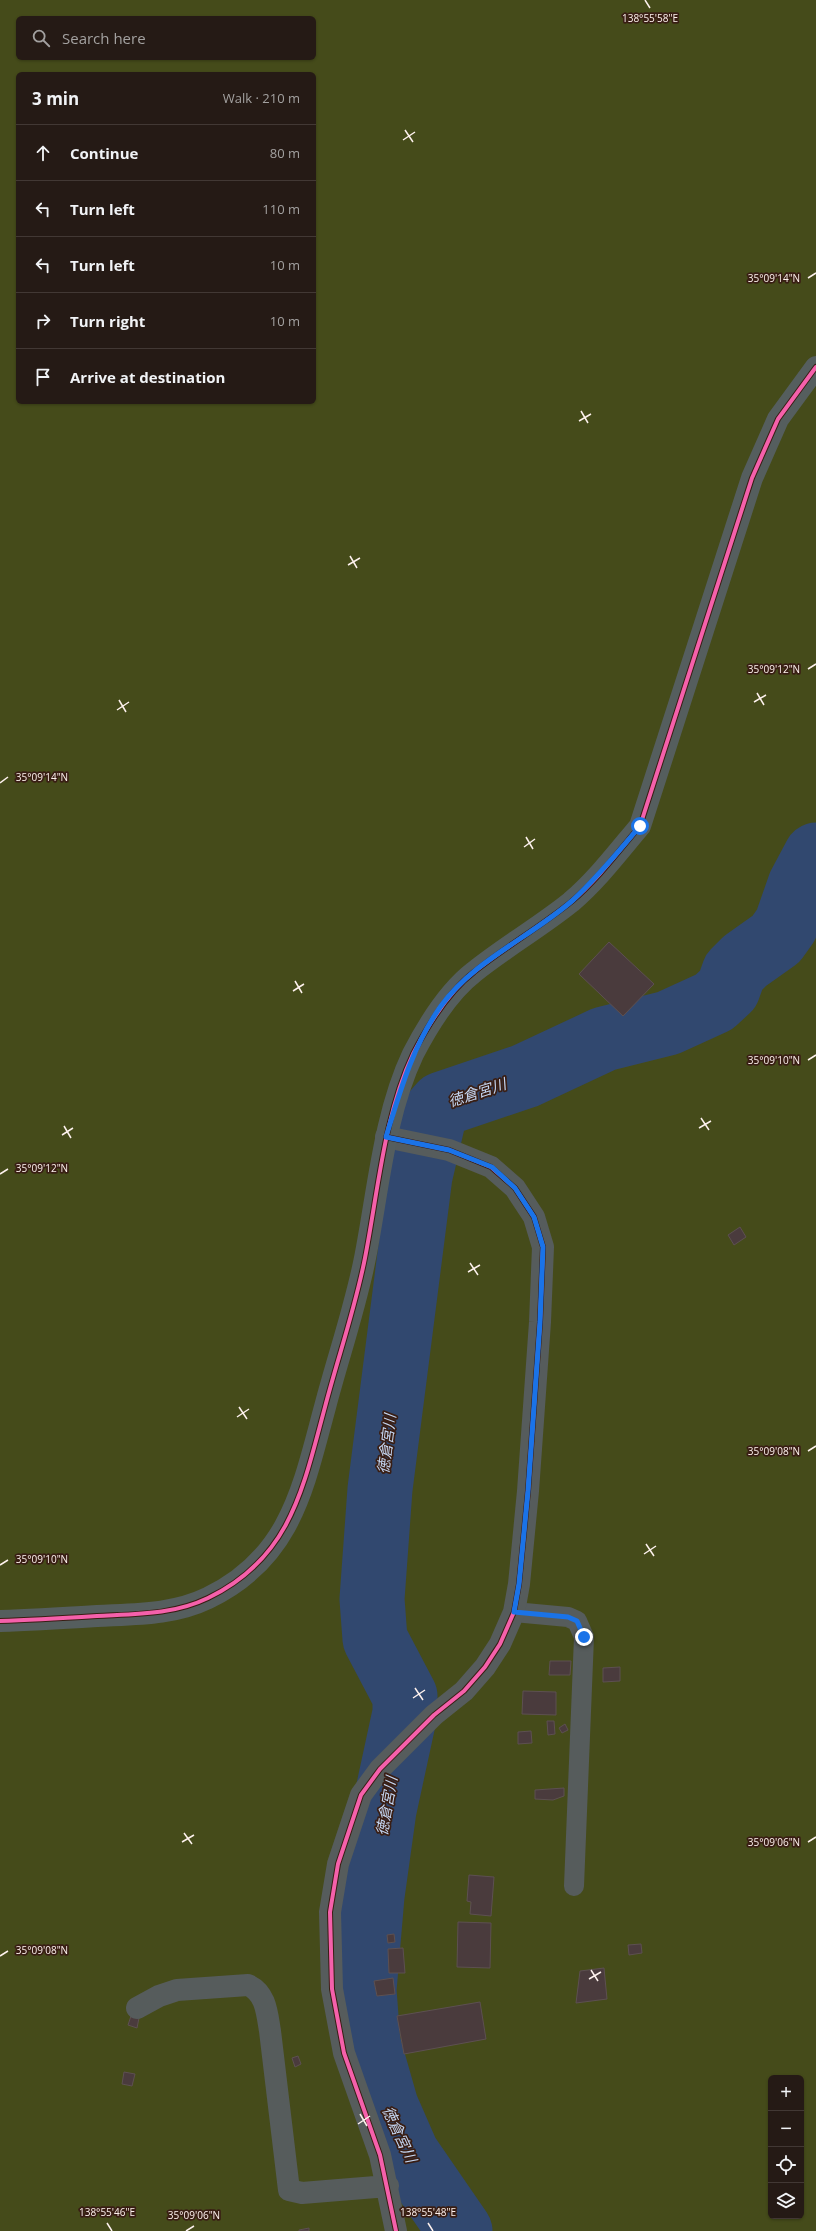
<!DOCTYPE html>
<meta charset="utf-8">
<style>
:root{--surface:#251a15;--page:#312722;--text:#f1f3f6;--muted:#a3a1a0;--line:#423834}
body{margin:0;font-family:"Open Sans","Noto Sans JP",sans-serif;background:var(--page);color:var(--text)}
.controls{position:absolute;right:12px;bottom:12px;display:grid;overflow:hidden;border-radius:6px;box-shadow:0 1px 3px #0004}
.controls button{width:36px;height:36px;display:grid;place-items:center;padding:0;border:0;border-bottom:1px solid var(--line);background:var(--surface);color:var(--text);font:20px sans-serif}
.stop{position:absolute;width:12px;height:12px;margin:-9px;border:3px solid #1a73e8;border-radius:50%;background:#fff}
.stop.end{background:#1a73e8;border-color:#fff;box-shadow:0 1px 4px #0008}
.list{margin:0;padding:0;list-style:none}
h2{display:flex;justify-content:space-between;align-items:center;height:52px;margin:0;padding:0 16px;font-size:17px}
h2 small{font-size:13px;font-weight:400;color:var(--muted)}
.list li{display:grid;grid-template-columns:26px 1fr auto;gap:12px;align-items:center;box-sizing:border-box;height:56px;padding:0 16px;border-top:1px solid var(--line)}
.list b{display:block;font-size:15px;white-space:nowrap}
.list em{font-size:13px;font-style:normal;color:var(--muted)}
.icon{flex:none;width:22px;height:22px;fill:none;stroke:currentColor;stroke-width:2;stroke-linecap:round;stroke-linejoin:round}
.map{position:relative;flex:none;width:816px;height:2231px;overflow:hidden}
.search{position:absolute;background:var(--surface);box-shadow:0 1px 3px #0004;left:16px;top:16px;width:300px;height:44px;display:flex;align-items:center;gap:10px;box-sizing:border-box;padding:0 14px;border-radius:6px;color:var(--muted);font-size:15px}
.panel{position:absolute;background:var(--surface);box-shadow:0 1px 3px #0004;left:16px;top:72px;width:300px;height:332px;border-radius:6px}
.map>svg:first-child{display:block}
.green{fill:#454b1a;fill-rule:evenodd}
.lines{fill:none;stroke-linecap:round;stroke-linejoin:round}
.river{stroke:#31486f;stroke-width:65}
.building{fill:#4a3b3d;stroke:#5d5051}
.lane{stroke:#565c5c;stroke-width:20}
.street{stroke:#565c5c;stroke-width:22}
.secondary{stroke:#555e5e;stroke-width:22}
.cycleway-casing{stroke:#391e14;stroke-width:6}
.cycleway{stroke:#f560ab;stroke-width:4}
.route{stroke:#1a73e8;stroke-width:5}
.ticks{fill:none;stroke:#fdf1ed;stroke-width:1.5}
.labels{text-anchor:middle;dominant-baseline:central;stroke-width:3.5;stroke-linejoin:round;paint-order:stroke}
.water-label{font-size:15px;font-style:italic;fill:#c4d6f2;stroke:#391e14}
.ticks-label{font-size:10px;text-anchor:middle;fill:#fdf1ed;stroke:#391e14;stroke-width:3.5;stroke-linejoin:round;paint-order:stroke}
</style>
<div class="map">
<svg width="816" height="2231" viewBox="0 0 816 2231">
<rect width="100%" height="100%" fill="#31221c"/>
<path class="green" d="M0 0H816V2231H0ZM18 18H314V58H18ZM18 74H314V402H18ZM771 2078H801V2216H771Z"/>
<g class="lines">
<path class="river" d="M460 2231 407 2154 386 2106 368 2043 364 1990 372 1896 384 1810 405 1713V1696L375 1639 372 1599 380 1489 420 1176 435 1112 442 1104 525 1076 604 1039 668 1023 714 1002 728 989 734 972 745 961 776 939 786 925 800 885 816 855"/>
</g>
<path class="building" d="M609 942 654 984 623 1016 579 974Z
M740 1227 746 1237 734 1245 728 1235Z
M550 1661H571L570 1675H549Z
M620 1667V1681L603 1682V1668Z
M523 1691 556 1692V1715L522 1714Z
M547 1721H554L555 1734 548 1735Z
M565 1724 568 1730 562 1733 559 1728Z
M531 1731 532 1743 518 1744V1732Z
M564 1788V1796L553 1800 535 1799V1790Z
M469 1875 494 1877 491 1916 470 1914 471 1902 467 1901Z
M458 1922 491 1923 490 1968 457 1967Z
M394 1934 395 1942 388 1943 387 1935Z
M641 1944 642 1953 629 1955 628 1945Z
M403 1948 405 1973H389L388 1949Z
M604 1968 607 1999 576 2003 580 1971Z
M393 1978 395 1994 377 1996 374 1981Z
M480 2002 486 2039 404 2054 397 2016Z
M131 2016 139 2018 137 2028 128 2025Z
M298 2056 301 2064 295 2067 292 2058Z
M124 2072 135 2074 132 2086 122 2084Z
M309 2228V2231H299V2230Z"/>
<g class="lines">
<path class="lane" d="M514 1612 568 1617 577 1621 584 1637 574 1886"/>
<path class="street" d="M386 1137 449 1150 491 1167 515 1188 534 1217 543 1247 540 1322 528 1491 519 1584 514 1612 500 1644 485 1667 464 1691 434 1715 380 1769 361 1795 338 1864 330 1912 332 1989 344 2053 380 2155 396 2231
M137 2008 159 1996 177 1990 248 1985C266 1993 267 2013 270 2031L289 2190 302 2193 388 2186"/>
<path class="secondary" d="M0 1621C32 1620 65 1618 97 1616 135 1614 173 1615 208 1598 291 1558 303 1488 325 1407 338 1357 355 1309 365 1258 378 1192 384 1115 413 1054 428 1025 448 992 474 972 505 947 540 927 571 902 597 880 618 852 640 826L752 478 778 419 816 367"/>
<g class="cycleway-casing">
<path id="cycleway" d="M386 1137 449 1150 491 1167 515 1188 534 1217 543 1247 540 1322 528 1491 519 1584 514 1612 500 1644 485 1667 464 1691 434 1715 380 1769 361 1795 338 1864 330 1912 332 1989 344 2053 380 2155 396 2231
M0 1621C32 1620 65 1618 97 1616 135 1614 173 1615 208 1598 291 1558 303 1488 325 1407 338 1357 355 1309 365 1258 378 1192 384 1115 413 1054 428 1025 448 992 474 972 505 947 540 927 571 902 597 880 618 852 640 826L752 478 778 419 816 367"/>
</g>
<use href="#cycleway" class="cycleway"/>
</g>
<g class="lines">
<path class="route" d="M584 1637 577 1621 568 1617 514 1612 519 1584 528 1491 540 1322 543 1247 534 1217 515 1188 492 1167 449 1150 386 1137C400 1091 413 1045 441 1006 474 960 531 937 573 900 597 878 619 851 640 826"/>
</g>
<path class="ticks" d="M645 0 650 8M405 130 413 142M403 140 415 132M808 278 816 273M581 411 588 423M579 421 591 414M350 556 357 568M348 565 360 558M808 669 816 664M757 693 764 705M119 700 126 712M754 702 766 695M117 710 129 702M0 783 8 777M526 837 533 849M524 847 535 839M295 981 302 993M293 991 304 984M808 1060 816 1055M701 1118 709 1130M64 1126 71 1138M699 1128 711 1121M62 1135 73 1128M0 1174 8 1169M470 1263 478 1275M468 1272 480 1265M239 1407 247 1419M237 1417 249 1409M808 1451 816 1446M646 1544 654 1556M644 1554 656 1546M0 1565 8 1560M415 1688 423 1700M413 1698 425 1690M184 1833 192 1844M182 1842 194 1835M808 1842 816 1837M0 1956 8 1951M591 1970 598 1981M589 1979 601 1972M360 2114 367 2126M358 2124 370 2116M107 2223 112 2231M428 2223 433 2231M186 2231 194 2226"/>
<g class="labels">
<g class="water-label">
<text transform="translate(477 1092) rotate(-18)">徳倉宮川</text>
<text transform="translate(386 1444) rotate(-83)">徳倉宮川</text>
<text transform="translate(386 1806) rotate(-80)">徳倉宮川</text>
<text transform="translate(400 2134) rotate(65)">徳倉宮川</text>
</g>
</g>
<g class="ticks-label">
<text x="650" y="22">138°55'58"E</text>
<text x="774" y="282">35°09'14"N</text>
<text x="774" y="673">35°09'12"N</text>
<text x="42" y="781">35°09'14"N</text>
<text x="774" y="1064">35°09'10"N</text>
<text x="42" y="1172">35°09'12"N</text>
<text x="774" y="1455">35°09'08"N</text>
<text x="42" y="1563">35°09'10"N</text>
<text x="774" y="1846">35°09'06"N</text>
<text x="42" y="1954">35°09'08"N</text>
<text x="107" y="2216">138°55'46"E</text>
<text x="428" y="2216">138°55'48"E</text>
<text x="194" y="2219">35°09'06"N</text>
</g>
</svg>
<div class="controls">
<button>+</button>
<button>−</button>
<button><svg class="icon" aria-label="locate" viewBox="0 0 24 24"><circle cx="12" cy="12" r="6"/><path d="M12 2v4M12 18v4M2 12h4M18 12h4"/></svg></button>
<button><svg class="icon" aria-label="layers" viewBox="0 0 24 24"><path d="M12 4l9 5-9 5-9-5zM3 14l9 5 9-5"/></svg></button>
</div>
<div class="stop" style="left:640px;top:826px"></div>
<div class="stop end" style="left:584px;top:1637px"></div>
<div class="search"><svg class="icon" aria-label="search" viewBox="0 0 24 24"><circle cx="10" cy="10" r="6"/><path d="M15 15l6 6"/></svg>Search here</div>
<section class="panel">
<h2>3 min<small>Walk · 210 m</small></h2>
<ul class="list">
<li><svg class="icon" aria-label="ahead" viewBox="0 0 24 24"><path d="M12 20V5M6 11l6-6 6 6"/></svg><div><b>Continue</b></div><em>80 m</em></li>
<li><svg class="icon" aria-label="left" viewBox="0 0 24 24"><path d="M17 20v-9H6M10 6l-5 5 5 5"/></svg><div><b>Turn left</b></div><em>110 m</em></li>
<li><svg class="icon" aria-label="left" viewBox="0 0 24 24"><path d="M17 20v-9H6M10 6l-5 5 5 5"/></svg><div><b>Turn left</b></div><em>10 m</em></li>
<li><svg class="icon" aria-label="right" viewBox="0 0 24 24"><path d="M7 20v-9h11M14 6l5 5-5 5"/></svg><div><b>Turn right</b></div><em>10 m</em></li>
<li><svg class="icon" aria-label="arrive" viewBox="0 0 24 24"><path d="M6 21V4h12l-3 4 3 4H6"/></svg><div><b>Arrive at destination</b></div></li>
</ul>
</section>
</div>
